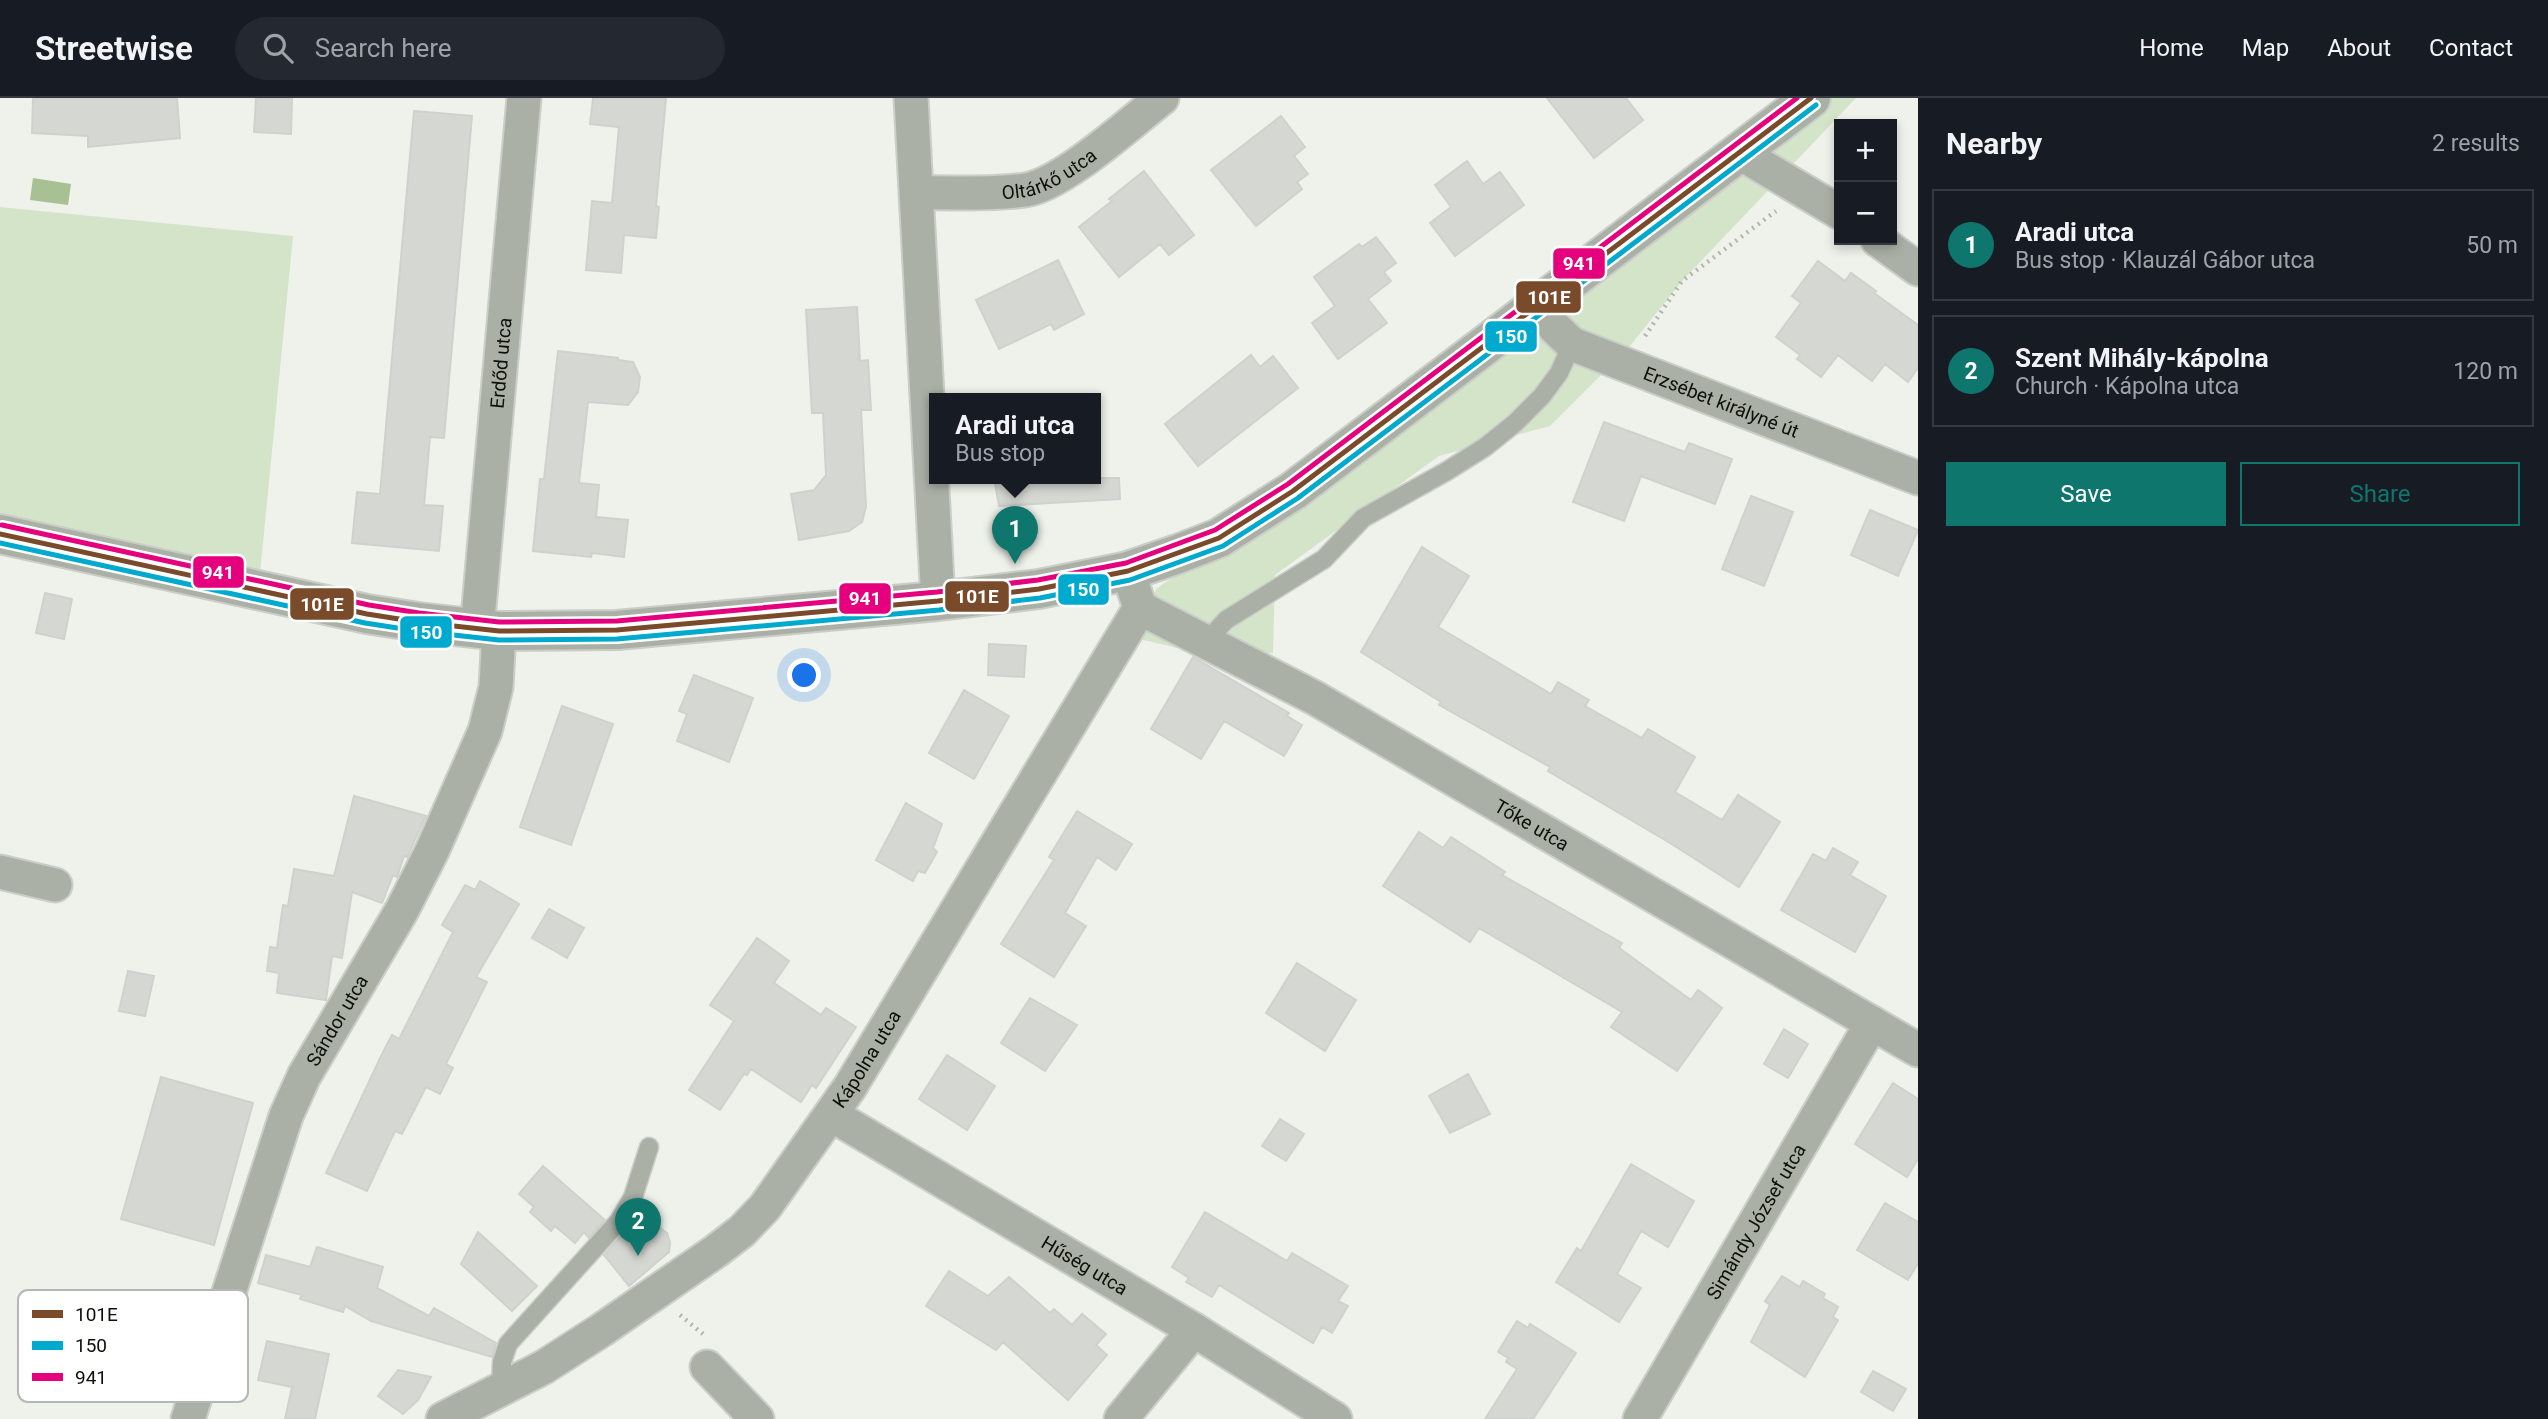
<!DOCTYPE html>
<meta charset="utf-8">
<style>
:root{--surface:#171b24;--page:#242831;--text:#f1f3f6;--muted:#9ea1a6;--line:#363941;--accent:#0f766e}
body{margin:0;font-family:Roboto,sans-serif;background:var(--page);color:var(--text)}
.controls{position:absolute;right:21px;top:21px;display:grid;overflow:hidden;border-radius:0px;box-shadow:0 4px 10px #0003}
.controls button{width:63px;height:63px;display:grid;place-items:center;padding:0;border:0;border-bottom:2px solid var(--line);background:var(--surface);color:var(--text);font:35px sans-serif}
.you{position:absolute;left:805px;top:578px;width:24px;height:24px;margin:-18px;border:5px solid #fff;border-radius:50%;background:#1a73e8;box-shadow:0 0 0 10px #1a73e833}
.badge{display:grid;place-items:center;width:46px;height:46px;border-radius:50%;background:var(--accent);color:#fff;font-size:23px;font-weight:700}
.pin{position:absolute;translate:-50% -58px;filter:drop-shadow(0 2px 4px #0008)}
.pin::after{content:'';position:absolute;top:37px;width:24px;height:21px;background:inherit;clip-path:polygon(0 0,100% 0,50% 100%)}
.popup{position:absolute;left:929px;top:295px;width:172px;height:91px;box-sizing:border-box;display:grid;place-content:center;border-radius:0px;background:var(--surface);filter:drop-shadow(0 2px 5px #0005);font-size:23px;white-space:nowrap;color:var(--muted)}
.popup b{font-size:26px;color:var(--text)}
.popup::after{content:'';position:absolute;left:50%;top:100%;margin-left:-14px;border:14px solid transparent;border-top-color:var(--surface)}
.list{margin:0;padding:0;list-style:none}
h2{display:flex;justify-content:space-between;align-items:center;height:91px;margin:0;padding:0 28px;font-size:30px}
h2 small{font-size:23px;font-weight:400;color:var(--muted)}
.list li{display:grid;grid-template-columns:46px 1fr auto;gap:21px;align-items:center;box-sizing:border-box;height:112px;margin:0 14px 14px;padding:0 14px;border:2px solid var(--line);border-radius:0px}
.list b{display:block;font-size:26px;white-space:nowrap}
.list p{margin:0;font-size:23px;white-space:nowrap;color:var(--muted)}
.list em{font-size:23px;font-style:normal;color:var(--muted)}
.actions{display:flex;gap:14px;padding:21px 28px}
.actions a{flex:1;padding:16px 0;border:2px solid var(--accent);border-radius:0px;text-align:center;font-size:24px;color:var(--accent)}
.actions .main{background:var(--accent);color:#fff}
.icon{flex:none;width:38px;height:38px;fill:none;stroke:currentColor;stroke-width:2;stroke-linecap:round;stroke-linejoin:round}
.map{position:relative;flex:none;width:1918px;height:1321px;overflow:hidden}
header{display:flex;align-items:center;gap:42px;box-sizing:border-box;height:98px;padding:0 35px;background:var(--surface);border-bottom:2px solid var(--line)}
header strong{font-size:33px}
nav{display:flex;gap:38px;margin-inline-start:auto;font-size:24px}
.search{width:490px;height:63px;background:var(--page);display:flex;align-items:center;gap:18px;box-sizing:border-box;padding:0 24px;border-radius:38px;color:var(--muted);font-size:26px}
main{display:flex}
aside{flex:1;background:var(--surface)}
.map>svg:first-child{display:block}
.green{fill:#d4e4c8}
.water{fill:#a7c094}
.building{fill:#d5d8d2;stroke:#cfd2cc;stroke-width:2}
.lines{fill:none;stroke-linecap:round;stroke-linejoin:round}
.service-casing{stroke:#cacdc8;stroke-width:21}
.minor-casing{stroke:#cacdc8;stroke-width:37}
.tertiary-casing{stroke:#cacdc8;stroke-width:42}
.path{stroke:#b2b6ae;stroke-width:4.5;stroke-dasharray:2 5;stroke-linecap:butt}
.service{stroke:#aab0a6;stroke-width:18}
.minor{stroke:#aab0a6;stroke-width:33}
.tertiary{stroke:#aab0a6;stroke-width:38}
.bus-1-casing{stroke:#fff;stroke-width:10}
.bus-2-casing{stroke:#fff;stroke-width:10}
.bus-3-casing{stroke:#fff;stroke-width:10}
.bus-1{stroke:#7a4b2a;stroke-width:5}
.bus-2{stroke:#00a9ce;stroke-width:5}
.bus-3{stroke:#e5007d;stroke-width:5}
.labels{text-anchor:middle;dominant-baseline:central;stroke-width:5;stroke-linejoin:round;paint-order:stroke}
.street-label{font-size:19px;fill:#0d100b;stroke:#fff}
.key{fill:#fff;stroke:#b6b7b6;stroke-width:2}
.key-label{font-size:19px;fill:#0d100b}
.line-badge{stroke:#fff;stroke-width:2.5}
.badge-label{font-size:19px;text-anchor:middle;font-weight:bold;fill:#fff}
</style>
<header>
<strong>Streetwise</strong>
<div class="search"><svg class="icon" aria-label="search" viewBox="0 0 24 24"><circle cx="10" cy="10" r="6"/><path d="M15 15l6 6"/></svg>Search here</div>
<nav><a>Home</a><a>Map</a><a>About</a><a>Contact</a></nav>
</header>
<main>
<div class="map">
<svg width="1918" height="1321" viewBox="0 0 1918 1321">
<rect width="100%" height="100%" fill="#eef2eb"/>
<path class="green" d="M1818 0H1856L1682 183 1630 248 1550 328 1439 358 1275 477 1273 555 1195 554 1139 541 1156 491 1294 397Z
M0 109 293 138 260 476 0 416Z"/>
<path class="water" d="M33 80 71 86 68 107 30 102Z"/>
<path class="building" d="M33 0H177L180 40 88 49V38L32 35Z
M256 0H292L291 36 254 34Z
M593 0H666L656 108 659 109 656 140 624 137 621 175 586 172 592 103 612 105 619 29 590 26Z
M1547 0H1626L1643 22 1594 60Z
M414 13 472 18 444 340 430 339 424 407 443 408 439 453 352 445 357 394 380 396Z
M1281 18 1305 49 1294 58 1308 76 1297 84 1302 91 1256 128 1211 72Z
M1467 63 1483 86 1500 74 1524 107 1455 158 1430 125 1451 109 1435 87Z
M1144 73 1194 137 1169 157 1160 146 1119 179 1079 129 1112 103 1109 101Z
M1376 139 1396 165 1384 174 1391 183 1368 201 1387 225 1338 261 1312 225 1335 208 1314 179 1359 146 1362 149Z
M1058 162 1084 216 1054 232 1051 226 999 251 976 202Z
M1818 163 1845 183 1851 175 1876 193 1874 195 1918 227V270L1908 284 1885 266 1872 283 1838 257 1821 279 1797 261 1800 257 1776 239 1801 205 1792 198Z
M857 209 860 263 868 262 871 312H861L866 409 862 424 849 433 799 442 791 396 814 392 826 377 823 315H812L806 212Z
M558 253 618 260V262L633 264 640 279 638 294 628 307 588 304 579 385 599 387 596 419 628 422 624 459 592 455 591 459 533 453 540 381H544Z
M1251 257 1260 269 1273 258 1298 290 1198 368 1165 326Z
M1604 324 1685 354 1689 345 1732 361 1715 406 1641 378 1624 423 1573 404Z
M994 380H1119L1120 401 999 408Z
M1751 398 1793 414 1764 488 1722 471Z
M1870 412 1918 432 1898 478 1851 457Z
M1422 449 1469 478 1438 529 1551 596 1558 584 1589 602 1585 608 1642 640 1648 631 1695 659 1675 694 1722 722 1738 697 1780 724 1739 789 1670 745 1548 673 1550 669 1439 607 1441 604 1361 554Z
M45 495 72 501 64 541 36 535Z
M989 546 1026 548 1024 579 988 577Z
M1193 559 1289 615 1287 618 1302 627 1284 658 1224 623 1201 661 1151 631Z
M694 577 753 600 729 664 677 643 687 616 679 613Z
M964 592 1009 618 974 681 929 655Z
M562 608 613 626 571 747 520 729Z
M354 698 426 718 407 759 404 758 397 779 393 777 382 805 352 794 342 860 332 858 326 902 277 895 279 875 267 873 270 849 277 850 283 807 288 808 294 771 334 778Z
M906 705 942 726 933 750 937 754 925 775 918 773 913 783 876 762Z
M1077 713 1132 746 1116 772 1097 759 1065 815 1086 828 1054 879 1001 846 1054 762 1049 759Z
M1419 734 1443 750 1451 739 1505 774 1502 777 1622 845 1619 850 1691 902 1698 892 1722 910 1677 973 1611 929 1622 914 1479 830 1470 844 1383 788Z
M1833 750 1858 764 1850 777 1886 798 1855 854 1781 812 1813 756 1826 763Z
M480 783 519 806 476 879 487 884 446 966 453 970 440 996 426 989 402 1036 395 1033 367 1093 326 1075 382 956 392 937 399 941 453 834 442 827 465 787 475 792Z
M549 811 584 830 567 860 532 840Z
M757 840 789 863 774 885 821 917 826 910 856 929 816 990 812 987 801 1004 751 971 747 977 744 976 720 1012 689 992 734 923 710 907Z
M1297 865 1356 902 1325 953 1266 915Z
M128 873 154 878 145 918 119 913Z
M1030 900 1077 927 1045 973 1001 945Z
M1784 931 1808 946 1788 980 1764 966Z
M947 957 995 988 967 1032 919 1001Z
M1468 976 1490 1016 1450 1035 1429 998Z
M161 979 253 1005 214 1147 121 1121Z
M1893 985 1918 1001V1061L1907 1079 1855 1046Z
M1280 1021 1304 1036 1286 1063 1262 1048Z
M1631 1066 1694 1103 1668 1149 1641 1133 1617 1176 1641 1190 1619 1224 1556 1184 1577 1150 1581 1153Z
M543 1068 605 1122 589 1140 584 1134 575 1145 555 1128 551 1133 530 1114 534 1109 519 1096Z
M1885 1105 1918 1124V1165L1908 1182 1857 1152Z
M1205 1114 1287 1163 1292 1155 1348 1188 1338 1203 1348 1208 1332 1235 1322 1229 1313 1245 1219 1187 1212 1199 1186 1184 1189 1180 1172 1169Z
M647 1129H659L667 1135 670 1144 669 1154 629 1188 604 1157 622 1137 629 1144Z
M478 1134 537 1188 512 1213 461 1166Z
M317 1149 383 1169 377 1190 429 1218 434 1210 496 1245 492 1259 371 1223 345 1208 343 1214 300 1201 302 1197 258 1185 266 1157 310 1169Z
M949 1173 988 1198 1009 1179 1050 1215 1054 1211 1072 1227 1082 1216 1106 1236 1096 1247 1107 1257 1068 1302 1003 1244 996 1252 926 1208Z
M1782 1178 1800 1189 1803 1183 1825 1196 1823 1200 1838 1209 1833 1219 1838 1222 1805 1279 1751 1244 1770 1207 1765 1203Z
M1517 1223 1528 1230 1530 1226 1576 1255 1533 1321H1485L1517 1271 1506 1264 1508 1260 1498 1254Z
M267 1243 329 1256 315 1321H285L292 1289 258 1282Z
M398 1272 431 1279 418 1302 403 1316 378 1298Z
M1873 1273 1906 1291 1893 1313 1861 1294Z"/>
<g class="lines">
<g class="service-casing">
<path id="service" d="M1211 546 1215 534 1226 522 1324 461 1363 420 1447 373 1485 349 1515 325 1542 298 1559 275 1572 246
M501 1291 502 1264 508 1246 619 1123 633 1099 649 1049"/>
</g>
<g class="minor-casing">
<g id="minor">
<path d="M911 0 938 503"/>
<path d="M1740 55 1839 114"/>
<path id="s1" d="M917 95C952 94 990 97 1025 92 1062 87 1131 24 1162 0"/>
<path d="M1878 142 1918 171"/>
<path id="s2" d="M1538 207 1555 230 1572 246 1918 380"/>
<path id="s3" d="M1140 510 1315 600 1918 952"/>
<path id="s4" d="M477 532 524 0"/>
<path d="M0 774 55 787"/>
<path id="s5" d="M832 1017 1194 1232 1335 1321"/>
<path d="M707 1269 757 1321"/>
<path id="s6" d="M188 1321 286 1018 304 978 402 812 432 753 485 633 496 589 499 533"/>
<path id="s7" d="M443 1321 544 1269 600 1233 716 1153 742 1133 765 1109 850 989 1140 510 1128 473"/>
<path d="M1121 1321 1194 1232"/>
<path id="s8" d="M1640 1321 1872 925"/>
</g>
</g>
<g class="tertiary-casing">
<path id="tertiary" d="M0 436 367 516 418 524 499 533 617 532 938 503 1039 491 1128 473 1178 456 1219 440 1293 393 1811 0"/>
</g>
<path class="path" d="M1645 238 1682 183 1776 113
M680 1217 703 1236"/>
<use href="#service" class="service"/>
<use href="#minor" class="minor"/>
<use href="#tertiary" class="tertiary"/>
<g class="bus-1-casing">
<path id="bus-1" d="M0 436 367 516 418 524 499 533 617 532 938 503 1039 491 1128 473 1219 440 1293 393 1811 0"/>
</g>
<g class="bus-2-casing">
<path id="bus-2" d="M0 445 365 525 417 533 499 542 617 541 939 512 1040 500 1130 482 1223 448 1298 400 1816 7"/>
</g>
<g class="bus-3-casing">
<path id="bus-3" d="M2 427 369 507 419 515 499 524 617 523 937 494 1038 482 1126 465 1215 432 1288 386 1797 0"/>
</g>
<use href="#bus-1" class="bus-1"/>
<use href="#bus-2" class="bus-2"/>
<use href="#bus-3" class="bus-3"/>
</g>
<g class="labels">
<g class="street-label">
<text stroke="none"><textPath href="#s1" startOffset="136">Oltárkő utca</textPath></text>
<text stroke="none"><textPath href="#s4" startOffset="268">Erdőd utca</textPath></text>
<text stroke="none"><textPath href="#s2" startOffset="212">Erzsébet királyné út</textPath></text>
<text stroke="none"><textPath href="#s3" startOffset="448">Tőke utca</textPath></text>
<text stroke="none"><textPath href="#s6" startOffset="427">Sándor utca</textPath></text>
<text stroke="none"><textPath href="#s7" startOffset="567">Kápolna utca</textPath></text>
<text stroke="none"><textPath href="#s8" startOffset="229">Simándy József utca</textPath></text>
<text stroke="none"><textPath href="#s5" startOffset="294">Hűség utca</textPath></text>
</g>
</g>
<rect x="18" y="1192" width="230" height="112" rx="10" class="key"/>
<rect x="32" y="1212" width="31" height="8" fill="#7a4b2a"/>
<rect x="32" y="1243" width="31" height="9" fill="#00a9ce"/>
<rect x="32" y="1275" width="31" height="8" fill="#e5007d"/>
<g class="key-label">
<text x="75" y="1223">101E</text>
<text x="75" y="1254">150</text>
<text x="75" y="1286">941</text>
</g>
<g class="line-badge">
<rect x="1552" y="149" width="54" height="33" rx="7" fill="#e5007d"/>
<rect x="1515" y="182" width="67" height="34" rx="7" fill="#7a4b2a"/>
<rect x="1484" y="222" width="54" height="33" rx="7" fill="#00a9ce"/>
<rect x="192" y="457" width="53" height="34" rx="7" fill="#e5007d"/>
<rect x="1057" y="475" width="53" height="33" rx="7" fill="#00a9ce"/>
<rect x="944" y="482" width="66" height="33" rx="7" fill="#7a4b2a"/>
<rect x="838" y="484" width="54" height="33" rx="7" fill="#e5007d"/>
<rect x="289" y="489" width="66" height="34" rx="7" fill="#7a4b2a"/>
<rect x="399" y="517" width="54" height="34" rx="7" fill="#00a9ce"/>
</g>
<g class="badge-label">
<text x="1579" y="172">941</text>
<text x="1549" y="206">101E</text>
<text x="1511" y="245">150</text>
<text x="218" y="481">941</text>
<text x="1083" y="498">150</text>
<text x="977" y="505">101E</text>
<text x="865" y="507">941</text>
<text x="322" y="513">101E</text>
<text x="426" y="541">150</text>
</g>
</svg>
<div class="controls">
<button>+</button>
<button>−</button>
</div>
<div class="you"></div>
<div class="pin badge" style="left:1015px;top:466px">1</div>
<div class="popup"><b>Aradi utca</b>Bus stop</div>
<div class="pin badge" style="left:638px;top:1158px">2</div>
</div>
<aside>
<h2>Nearby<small>2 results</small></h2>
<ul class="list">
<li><span class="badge">1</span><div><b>Aradi utca</b><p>Bus stop · Klauzál Gábor utca</p></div><em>50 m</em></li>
<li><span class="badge">2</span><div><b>Szent Mihály-kápolna</b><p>Church · Kápolna utca</p></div><em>120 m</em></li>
</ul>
<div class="actions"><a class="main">Save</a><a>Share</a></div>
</aside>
</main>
